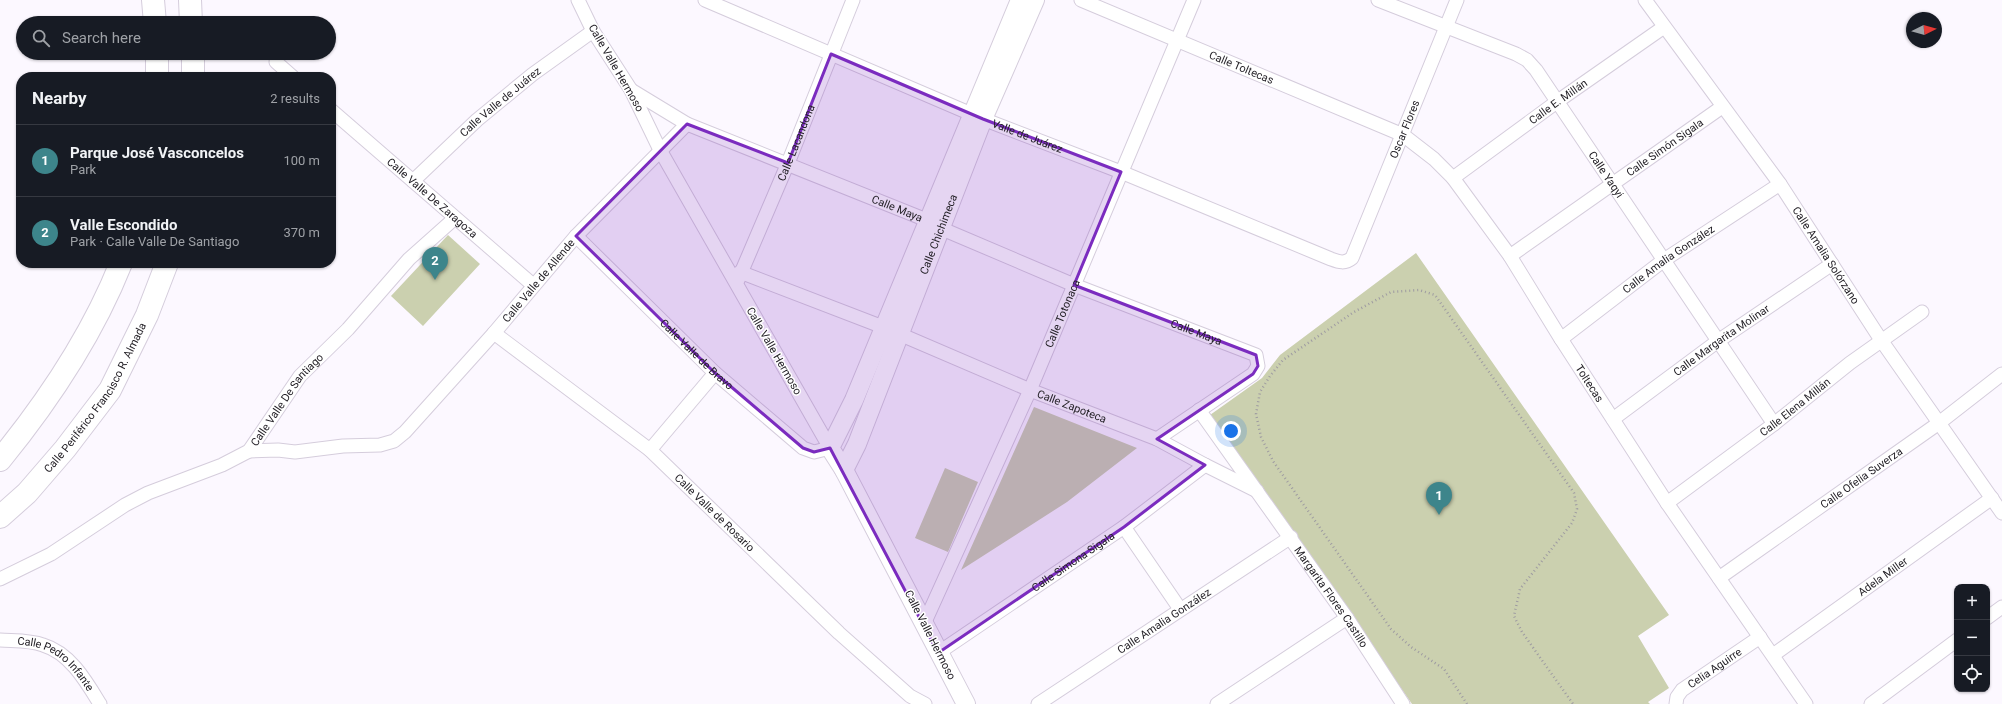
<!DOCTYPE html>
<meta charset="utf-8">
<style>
:root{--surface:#171b24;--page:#242831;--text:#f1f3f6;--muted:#9ea1a6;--line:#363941;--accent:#3d858b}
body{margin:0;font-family:Roboto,sans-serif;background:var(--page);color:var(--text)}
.controls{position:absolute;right:12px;bottom:12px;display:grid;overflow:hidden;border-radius:8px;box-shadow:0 1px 3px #0004}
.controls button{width:36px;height:36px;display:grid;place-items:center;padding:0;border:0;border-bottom:1px solid var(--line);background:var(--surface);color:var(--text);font:20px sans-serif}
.compass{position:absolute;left:1906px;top:12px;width:36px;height:36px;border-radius:50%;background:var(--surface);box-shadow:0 1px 3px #0004;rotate:85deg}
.you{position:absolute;left:1231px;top:431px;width:14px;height:14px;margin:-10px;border:3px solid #fff;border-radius:50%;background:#1a73e8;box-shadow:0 0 0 6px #1a73e833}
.badge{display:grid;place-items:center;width:26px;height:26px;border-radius:50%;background:var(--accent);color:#fff;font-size:13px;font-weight:700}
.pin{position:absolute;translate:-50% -33px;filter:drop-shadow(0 1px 2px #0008)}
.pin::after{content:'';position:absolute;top:21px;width:14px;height:12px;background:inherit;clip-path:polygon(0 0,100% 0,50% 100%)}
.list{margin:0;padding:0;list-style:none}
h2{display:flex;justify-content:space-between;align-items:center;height:52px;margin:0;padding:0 16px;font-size:17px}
h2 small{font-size:13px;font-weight:400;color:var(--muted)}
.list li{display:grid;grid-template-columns:26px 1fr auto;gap:12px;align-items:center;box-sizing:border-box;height:72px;padding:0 16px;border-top:1px solid var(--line)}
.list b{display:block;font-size:15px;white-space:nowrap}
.list p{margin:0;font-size:13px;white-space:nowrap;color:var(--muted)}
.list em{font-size:13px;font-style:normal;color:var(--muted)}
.icon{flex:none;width:22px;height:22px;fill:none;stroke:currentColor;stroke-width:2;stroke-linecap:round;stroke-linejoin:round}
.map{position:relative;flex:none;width:2002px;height:704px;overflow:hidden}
.search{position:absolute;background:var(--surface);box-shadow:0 1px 3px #0004;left:16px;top:16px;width:320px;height:44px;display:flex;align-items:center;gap:10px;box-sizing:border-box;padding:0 14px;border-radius:22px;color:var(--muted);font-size:15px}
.panel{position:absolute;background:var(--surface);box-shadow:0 1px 3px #0004;left:16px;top:72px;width:320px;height:196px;border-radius:16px}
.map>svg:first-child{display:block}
.green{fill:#cbd0af}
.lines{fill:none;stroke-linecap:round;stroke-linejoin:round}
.street-casing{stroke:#d5cddc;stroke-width:15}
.secondary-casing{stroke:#d5cddc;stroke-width:20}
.highway-casing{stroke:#d5cddc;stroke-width:24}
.path{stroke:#9e9ba1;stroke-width:2.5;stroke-dasharray:1 3;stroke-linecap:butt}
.street{stroke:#fff;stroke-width:13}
.secondary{stroke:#fff;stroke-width:18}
.highway{stroke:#fff;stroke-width:22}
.marked{fill:#7b2cbf;fill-opacity:0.2;stroke:#7b2cbf;stroke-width:3;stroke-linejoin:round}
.labels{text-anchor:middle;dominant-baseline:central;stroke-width:3;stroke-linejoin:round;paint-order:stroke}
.street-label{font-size:11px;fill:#252228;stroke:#fff}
</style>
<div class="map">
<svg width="2002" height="704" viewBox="0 0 2002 704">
<rect width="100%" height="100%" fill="#fcf8ff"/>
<path class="green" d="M448 235 480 264 423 326 391 296Z
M1416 253 1669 615 1638 636 1669 688 1648 702 1650 704H1412L1210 415 1262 378 1280 355Z
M1034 407 1137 448 1067 502 961 570Z
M945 468 978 482 948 552 915 538Z"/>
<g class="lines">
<g class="street-casing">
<g id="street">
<path id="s1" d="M705 0 983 119 1121 172 1331 259C1339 262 1345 264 1352 258L1457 0"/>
<path id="s2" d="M1081 0 1403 135 1434 159 1453 178 1510 256 1561 339 1667 503 1806 704"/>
<path id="s3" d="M1378 0 1516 54 1527 60 1536 70 1774 424"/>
<path id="s4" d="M1645 0 1780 184 1881 340 2002 513"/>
<path d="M276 62 293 77"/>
<path id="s5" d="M631 90 687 124 929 221 940 228 1074 285 1256 355 1258 366 1253 374 1157 439"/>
<path id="s6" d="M331 110 533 285"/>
<path id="s7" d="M1453 178 1558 101 1664 27"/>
<path id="s8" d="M413 181 477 120 533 74 593 31"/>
<path id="s9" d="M576 236 715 373 803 448 814 452 830 448 660 150 631 90 593 31 578 0"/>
<path id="s10" d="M1510 256 1722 107"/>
<path id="s11" d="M740 272 883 327 1030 390 1157 439 1205 465 1257 491"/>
<path id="s12" d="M738 280 788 163 853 0"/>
<path id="s13" d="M494 333 650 450 839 633 910 696 925 704"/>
<path id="s14" d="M1561 339 1664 260 1780 184"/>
<path id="s15" d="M1199 410 1347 618 1403 704"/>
<path id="s16" d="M1613 419 1718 341 1832 264"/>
<path d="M650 450 715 373"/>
<path id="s17" d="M249 451 278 450 295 452 343 446 380 445 394 441 405 432 494 333 576 236 687 124"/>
<path id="s18" d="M1667 503 1774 424 1850 363 1922 312"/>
<path d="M1124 527 1180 609"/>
<path id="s19" d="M1719 578 1939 423 2002 374"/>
<path id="s20" d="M0 579 51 554 125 505 148 493 222 465 249 451 300 376 348 329 409 259 455 218"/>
<path d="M1987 618 2002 607"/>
<path id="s21" d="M924 624 1030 390 1194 0"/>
<path id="s22" d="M0 640C14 641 30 640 43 645 70 653 86 681 100 704"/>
<path id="s23" d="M938 653 1124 527 1205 465"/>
<path id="s24" d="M1773 655 1992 498"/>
<path id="s25" d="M1038 704 1291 537"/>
<path d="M1217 704 1347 618"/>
<path id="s26" d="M1676 704 1677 697 1682 690 1760 637"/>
<path d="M1871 704 1957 640"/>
</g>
</g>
<g class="secondary-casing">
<g id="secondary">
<path id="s27" d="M844 470 857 444 983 119 1035 0"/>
<path d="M966 704 844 470 830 448 854 400 1020 0"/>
</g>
</g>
<g class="highway-casing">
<g id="highway">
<path d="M153 0 155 23"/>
<path d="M190 0 191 23"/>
<path d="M193 53V77"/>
<path d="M157 77V53"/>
<path d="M0 460C49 400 92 336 121 263"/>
<path id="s28" d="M0 517 27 493 65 449 110 390 147 315 167 263"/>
</g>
</g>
<path class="path" d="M1467 704 1444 669 1411 647 1391 629 1273 461 1261 437 1256 414 1260 392 1270 376 1283 360 1354 312 1391 292 1419 290 1435 295 1574 493 1577 509 1572 523 1520 589 1514 616 1522 632 1573 704"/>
<use href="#street" class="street"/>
<use href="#secondary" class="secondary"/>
<use href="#highway" class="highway"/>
</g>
<path class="marked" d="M831 54 983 119 1121 172 1074 285 1256 355 1258 366 1253 374 1157 439 1205 465 1124 527 938 653 830 448 814 452 803 448 715 373 576 236 687 124 788 163Z"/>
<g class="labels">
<g class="street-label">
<text stroke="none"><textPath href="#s2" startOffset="174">Calle Toltecas</textPath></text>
<text transform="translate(616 68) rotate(60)">Calle Valle Hermoso</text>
<text stroke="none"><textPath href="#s7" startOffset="130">Calle E. Millán</textPath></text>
<text stroke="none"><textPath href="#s8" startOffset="118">Calle Valle de Juárez</textPath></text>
<text stroke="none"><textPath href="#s1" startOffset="839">Oscar Flores</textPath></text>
<text stroke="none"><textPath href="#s1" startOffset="350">Valle de Juárez</textPath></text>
<text stroke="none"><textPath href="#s12" startOffset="149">Calle Lacandona</textPath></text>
<text stroke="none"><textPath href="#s10" startOffset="189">Calle Simón Sigala</textPath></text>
<text stroke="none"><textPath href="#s3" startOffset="300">Calle Yaqyi</textPath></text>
<text stroke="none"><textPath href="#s6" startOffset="134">Calle Valle De Zaragoza</textPath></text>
<text stroke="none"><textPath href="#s5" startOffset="292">Calle Maya</textPath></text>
<text stroke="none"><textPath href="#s27" startOffset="254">Calle Chichimeca</textPath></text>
<text stroke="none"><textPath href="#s4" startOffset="313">Calle Amalia Solórzano</textPath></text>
<text stroke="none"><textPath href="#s14" startOffset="134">Calle Amalia González</textPath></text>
<text stroke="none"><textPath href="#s17" startOffset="362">Calle Valle de Allende</textPath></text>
<text stroke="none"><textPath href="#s21" startOffset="340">Calle Totonaca</textPath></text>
<text stroke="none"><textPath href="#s5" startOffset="616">Calle Maya</textPath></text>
<text stroke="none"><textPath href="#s16" startOffset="134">Calle Margarita Molinar</textPath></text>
<text transform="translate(774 351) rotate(60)">Calle Valle Hermoso</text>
<text stroke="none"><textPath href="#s9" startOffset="169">Calle Valle de Bravo</textPath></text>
<text stroke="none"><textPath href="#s2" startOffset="662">Toltecas</textPath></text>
<text stroke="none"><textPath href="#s28" startOffset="154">Calle Periférico Francisco R. Almada</textPath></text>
<text stroke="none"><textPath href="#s20" startOffset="345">Calle Valle De Santiago</textPath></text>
<text stroke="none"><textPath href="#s11" startOffset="358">Calle Zapoteca</textPath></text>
<text stroke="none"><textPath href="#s18" startOffset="160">Calle Elena Millán</textPath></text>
<text stroke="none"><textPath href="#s19" startOffset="174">Calle Ofelia Suverza</textPath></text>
<text stroke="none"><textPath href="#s13" startOffset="285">Calle Valle de Rosario</textPath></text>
<text stroke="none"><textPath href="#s23" startOffset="163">Calle Simona Sigala</textPath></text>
<text stroke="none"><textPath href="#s24" startOffset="135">Adela Miller</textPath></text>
<text stroke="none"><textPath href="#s15" startOffset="229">Margarita Flores Castillo</textPath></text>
<text stroke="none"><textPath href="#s25" startOffset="151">Calle Amalia González</textPath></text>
<text transform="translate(930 635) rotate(63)">Calle Valle Hermoso</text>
<text stroke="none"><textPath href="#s22" startOffset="64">Calle Pedro Infante</textPath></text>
<text stroke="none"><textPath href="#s26" startOffset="55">Celia Aguirre</textPath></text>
</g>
</g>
</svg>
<div class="controls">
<button>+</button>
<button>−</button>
<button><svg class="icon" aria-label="locate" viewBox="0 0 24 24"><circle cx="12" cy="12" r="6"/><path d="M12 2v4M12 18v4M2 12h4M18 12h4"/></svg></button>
</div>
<svg class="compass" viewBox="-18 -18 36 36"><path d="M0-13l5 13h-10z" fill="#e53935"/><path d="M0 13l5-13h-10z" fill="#9ea1a6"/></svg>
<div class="you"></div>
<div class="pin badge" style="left:1439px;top:515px">1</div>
<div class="pin badge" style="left:435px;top:280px">2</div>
<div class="search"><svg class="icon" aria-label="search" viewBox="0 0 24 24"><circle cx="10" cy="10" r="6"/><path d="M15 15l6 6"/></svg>Search here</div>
<section class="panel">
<h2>Nearby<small>2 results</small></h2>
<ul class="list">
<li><span class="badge">1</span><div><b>Parque José Vasconcelos</b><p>Park</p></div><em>100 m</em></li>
<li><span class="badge">2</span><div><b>Valle Escondido</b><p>Park · Calle Valle De Santiago</p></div><em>370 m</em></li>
</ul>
</section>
</div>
